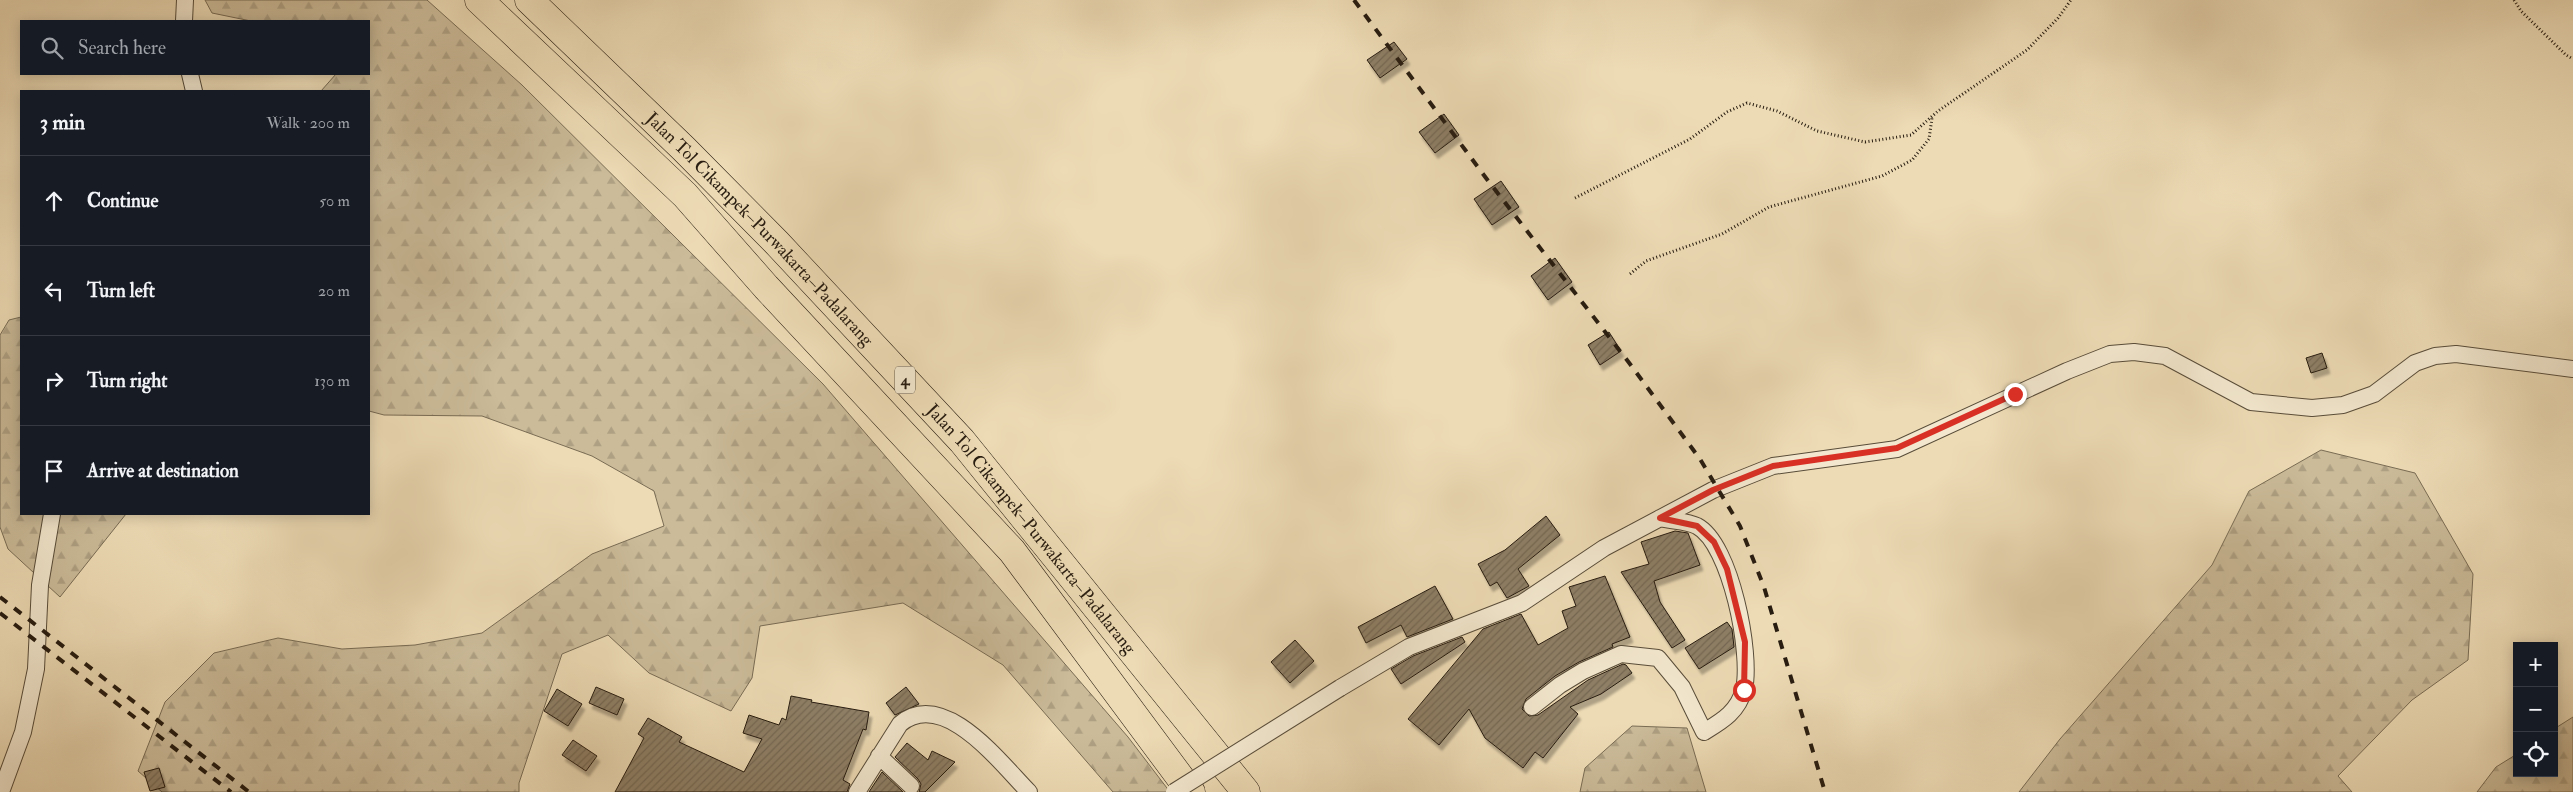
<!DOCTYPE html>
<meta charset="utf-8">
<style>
:root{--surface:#171b24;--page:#20242c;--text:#f1f3f6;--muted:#9ea1a6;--line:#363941}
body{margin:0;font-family:"IM FELL Double Pica",serif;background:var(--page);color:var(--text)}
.controls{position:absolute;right:15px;bottom:15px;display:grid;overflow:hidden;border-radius:0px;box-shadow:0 2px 12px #0003}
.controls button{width:45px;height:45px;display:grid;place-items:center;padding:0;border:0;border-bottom:1px solid var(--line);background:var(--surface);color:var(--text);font:25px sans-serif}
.stop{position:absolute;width:15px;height:15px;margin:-11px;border:4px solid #d93025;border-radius:50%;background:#fff}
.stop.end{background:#d93025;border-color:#fff;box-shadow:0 1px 5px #0008}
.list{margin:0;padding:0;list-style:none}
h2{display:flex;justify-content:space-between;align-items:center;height:65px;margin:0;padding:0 20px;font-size:21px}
h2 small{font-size:16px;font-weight:400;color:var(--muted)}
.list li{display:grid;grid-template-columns:32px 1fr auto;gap:15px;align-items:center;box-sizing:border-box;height:90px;padding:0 20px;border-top:1px solid var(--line)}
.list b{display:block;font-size:19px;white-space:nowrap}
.list em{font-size:16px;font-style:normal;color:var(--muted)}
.icon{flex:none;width:28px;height:28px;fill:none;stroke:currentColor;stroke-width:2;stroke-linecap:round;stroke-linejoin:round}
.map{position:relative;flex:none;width:2573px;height:792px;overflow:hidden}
.search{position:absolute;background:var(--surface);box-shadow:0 2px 12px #0003;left:20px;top:20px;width:350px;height:55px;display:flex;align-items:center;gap:12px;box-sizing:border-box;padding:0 18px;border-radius:0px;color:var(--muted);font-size:19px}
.panel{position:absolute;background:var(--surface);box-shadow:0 2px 12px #0003;left:20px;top:90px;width:350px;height:425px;border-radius:0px}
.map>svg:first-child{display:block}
.forest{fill:url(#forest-firs);stroke:#796c54}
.building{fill:url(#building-hatch);stroke:#271c10;filter:url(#shadow)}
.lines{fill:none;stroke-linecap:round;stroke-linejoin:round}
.street-casing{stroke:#584c39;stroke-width:18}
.highway-casing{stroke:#271c10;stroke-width:29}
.path{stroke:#271c10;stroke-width:3;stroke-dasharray:1 2.5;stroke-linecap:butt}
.street{stroke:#f3e8cf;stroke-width:16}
.highway{stroke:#eddbb5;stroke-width:28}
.rail{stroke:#271c10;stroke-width:4;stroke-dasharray:9 9;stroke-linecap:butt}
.street-bridge-casing{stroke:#584c39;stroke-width:18;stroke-linecap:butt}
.street-bridge{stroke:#f3e8cf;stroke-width:16}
.route{stroke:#d93025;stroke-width:6}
.labels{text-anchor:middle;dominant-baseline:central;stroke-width:4;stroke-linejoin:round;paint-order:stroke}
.shield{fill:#f3e8cf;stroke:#645949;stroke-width:1}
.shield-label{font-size:16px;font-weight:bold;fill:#271c10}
.street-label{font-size:18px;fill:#271c10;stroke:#f3e8cf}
</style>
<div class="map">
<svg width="2573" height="792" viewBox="0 0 2573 792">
<defs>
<pattern id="forest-firs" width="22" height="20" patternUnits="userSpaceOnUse" patternTransform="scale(1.25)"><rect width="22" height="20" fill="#cbbb99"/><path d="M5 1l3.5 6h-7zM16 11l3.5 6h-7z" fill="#aea083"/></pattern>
<pattern id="building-hatch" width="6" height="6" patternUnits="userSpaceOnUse" patternTransform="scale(1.25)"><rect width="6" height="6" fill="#8e7f66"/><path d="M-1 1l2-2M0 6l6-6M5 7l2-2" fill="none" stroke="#746753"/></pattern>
<filter id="shadow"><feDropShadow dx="3" dy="5.5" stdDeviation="1" flood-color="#0004"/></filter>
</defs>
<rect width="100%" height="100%" fill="#eddbb5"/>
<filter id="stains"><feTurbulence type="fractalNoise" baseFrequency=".004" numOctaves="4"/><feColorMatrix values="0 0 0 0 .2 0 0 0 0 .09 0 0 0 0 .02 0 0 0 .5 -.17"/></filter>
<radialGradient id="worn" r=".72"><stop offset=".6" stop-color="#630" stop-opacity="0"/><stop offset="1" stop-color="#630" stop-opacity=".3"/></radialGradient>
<path class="forest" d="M205 0H427L522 85 823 384 1128 737 1170 792H1113L1003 665 903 603 760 626 752 678 731 711 649 673 608 635 562 654 519 783V792H162L138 771 165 702 214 653 278 638 342 649 415 645 482 633 592 554 664 526 654 491 592 456 482 416 384 415 369 411V91H321L336 74H369V21H251L212 13Z
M21 317V514H126L60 597 8 549 0 527V335L9 320Z
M2321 450 2415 473 2473 574 2468 660 2412 700 2338 776 2352 792H2019L2060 739 2212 565 2249 491Z
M2573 717V792H2477L2496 767 2517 754V773H2554V729Z
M1632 726 1687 728 1706 792H1580L1585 768Z"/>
<path class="building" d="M1394 42 1407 59 1380 78 1367 60Z
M1444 114 1459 135 1435 153 1419 132Z
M1501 181 1519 207 1492 225 1474 199Z
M1555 258 1572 282 1548 300 1531 276Z
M1609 332 1621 351 1600 365 1588 345Z
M2322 353 2327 368 2311 373 2306 358Z
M1546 516 1560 535 1518 569 1529 586 1507 598 1497 582 1490 586 1478 564 1505 550Z
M1675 531 1688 533 1700 565 1654 581 1660 602 1685 640 1672 648 1621 572 1649 564 1641 542Z
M1605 576 1630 637 1612 644 1613 647 1579 662 1555 676 1526 699 1522 709 1529 716 1538 715 1588 680 1623 664 1626 665 1632 673 1601 694 1570 707 1578 714 1543 758 1535 752 1523 768 1485 738 1469 709 1439 745 1408 719 1483 629 1521 614 1538 645 1568 628 1562 611 1576 606 1569 587Z
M1435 586 1453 619 1407 637 1401 625 1366 643 1358 627Z
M1727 622 1732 629 1734 647 1699 669 1685 648Z
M1462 637 1465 642 1401 684 1391 669 1413 656Z
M1295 640 1314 661 1290 683 1271 662Z
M596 687 624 699 617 715 589 703Z
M906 687 919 704 895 715 886 703Z
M557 689 582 704 568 726 544 711Z
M791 696 812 700 811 702 869 712 866 730 863 729 843 780 850 784 847 792H615L644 738 638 734 648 718 682 737 679 742 744 772 762 739 743 733 749 715 779 725 782 718 786 720Z
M573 740 597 756 586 771 562 755Z
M907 743 928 760 932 751 955 762 925 792H919L921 784 918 779 895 757Z
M159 768 165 787 150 791 144 772Z
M882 772 903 792H869Z"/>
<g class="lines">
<g class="street-casing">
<path id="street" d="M184 21 185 0
M190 74 194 91
M1340 688 1409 647 1522 603 1604 548 1713 490 1773 466 1897 449 2067 371 2110 354 2134 352 2165 356 2251 402 2312 408 2343 405 2374 394 2415 363 2435 356 2456 354 2573 369
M1532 707 1560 685 1583 671 1621 654 1658 658 1682 687 1704 732C1722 721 1738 712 1744 689 1752 654 1731 544 1697 526 1687 521 1671 521 1660 518
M879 756 911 786
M1 792 23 732 36 669 40 585 52 514
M857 792 900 724C944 687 1001 764 1029 792"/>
</g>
<g class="highway-casing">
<g id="highway">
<path d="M479 0 685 195 766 287 1012 551 1191 792"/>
<path id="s1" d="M529 0 684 149 776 242 962 441 1246 792"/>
</g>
</g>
<path class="path" d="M2514 0 2521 11 2566 55 2573 59
M1575 198 1690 139 1727 112 1747 103 1777 111 1817 131 1865 142 1911 135 1938 111 2027 50 2058 18 2071 0
M1630 274 1646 261 1722 234 1769 207 1882 176 1912 160 1929 139 1932 118"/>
<use href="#street" class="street"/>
<use href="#highway" class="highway"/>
<path class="rail" d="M1354 0 1486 178 1630 364 1700 459 1740 526 1764 587 1825 792
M0 597 249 792
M0 613 231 792"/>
<g class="street-bridge-casing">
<path id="street-bridge" d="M1174 792 1340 688"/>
</g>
<use href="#street-bridge" class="street-bridge"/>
</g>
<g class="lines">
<path class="route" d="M1744 690 1745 642 1727 569 1714 542 1697 526 1660 518 1713 490 1773 466 1897 448 2015 394"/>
</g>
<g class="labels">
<rect class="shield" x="895" y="366.5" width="20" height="27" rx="4"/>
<g class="shield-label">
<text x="905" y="380">4</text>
</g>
<g class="street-label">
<text stroke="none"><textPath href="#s1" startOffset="325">Jalan Tol Cikampek–Purwakarta–Padalarang</textPath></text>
<text stroke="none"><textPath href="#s1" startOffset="730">Jalan Tol Cikampek–Purwakarta–Padalarang</textPath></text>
</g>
</g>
<rect width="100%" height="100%" filter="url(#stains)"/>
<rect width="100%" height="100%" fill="url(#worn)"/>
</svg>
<div class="controls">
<button>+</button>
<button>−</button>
<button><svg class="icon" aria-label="locate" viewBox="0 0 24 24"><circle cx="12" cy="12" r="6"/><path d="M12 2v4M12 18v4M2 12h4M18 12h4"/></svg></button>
</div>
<div class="stop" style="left:1744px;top:690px"></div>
<div class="stop end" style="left:2015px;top:394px"></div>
<div class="search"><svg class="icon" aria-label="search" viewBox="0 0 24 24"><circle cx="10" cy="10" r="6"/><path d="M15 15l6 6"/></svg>Search here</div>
<section class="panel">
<h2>3 min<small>Walk · 200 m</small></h2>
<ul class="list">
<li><svg class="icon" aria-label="ahead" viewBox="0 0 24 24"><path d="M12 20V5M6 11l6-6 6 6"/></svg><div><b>Continue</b></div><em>50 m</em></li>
<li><svg class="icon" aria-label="left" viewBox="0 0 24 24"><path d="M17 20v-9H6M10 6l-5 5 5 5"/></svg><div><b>Turn left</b></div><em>20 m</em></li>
<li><svg class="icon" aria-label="right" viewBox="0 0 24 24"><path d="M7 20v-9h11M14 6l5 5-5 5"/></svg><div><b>Turn right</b></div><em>130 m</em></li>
<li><svg class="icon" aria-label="arrive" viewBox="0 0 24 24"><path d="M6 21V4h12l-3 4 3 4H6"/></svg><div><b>Arrive at destination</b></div></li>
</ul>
</section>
</div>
